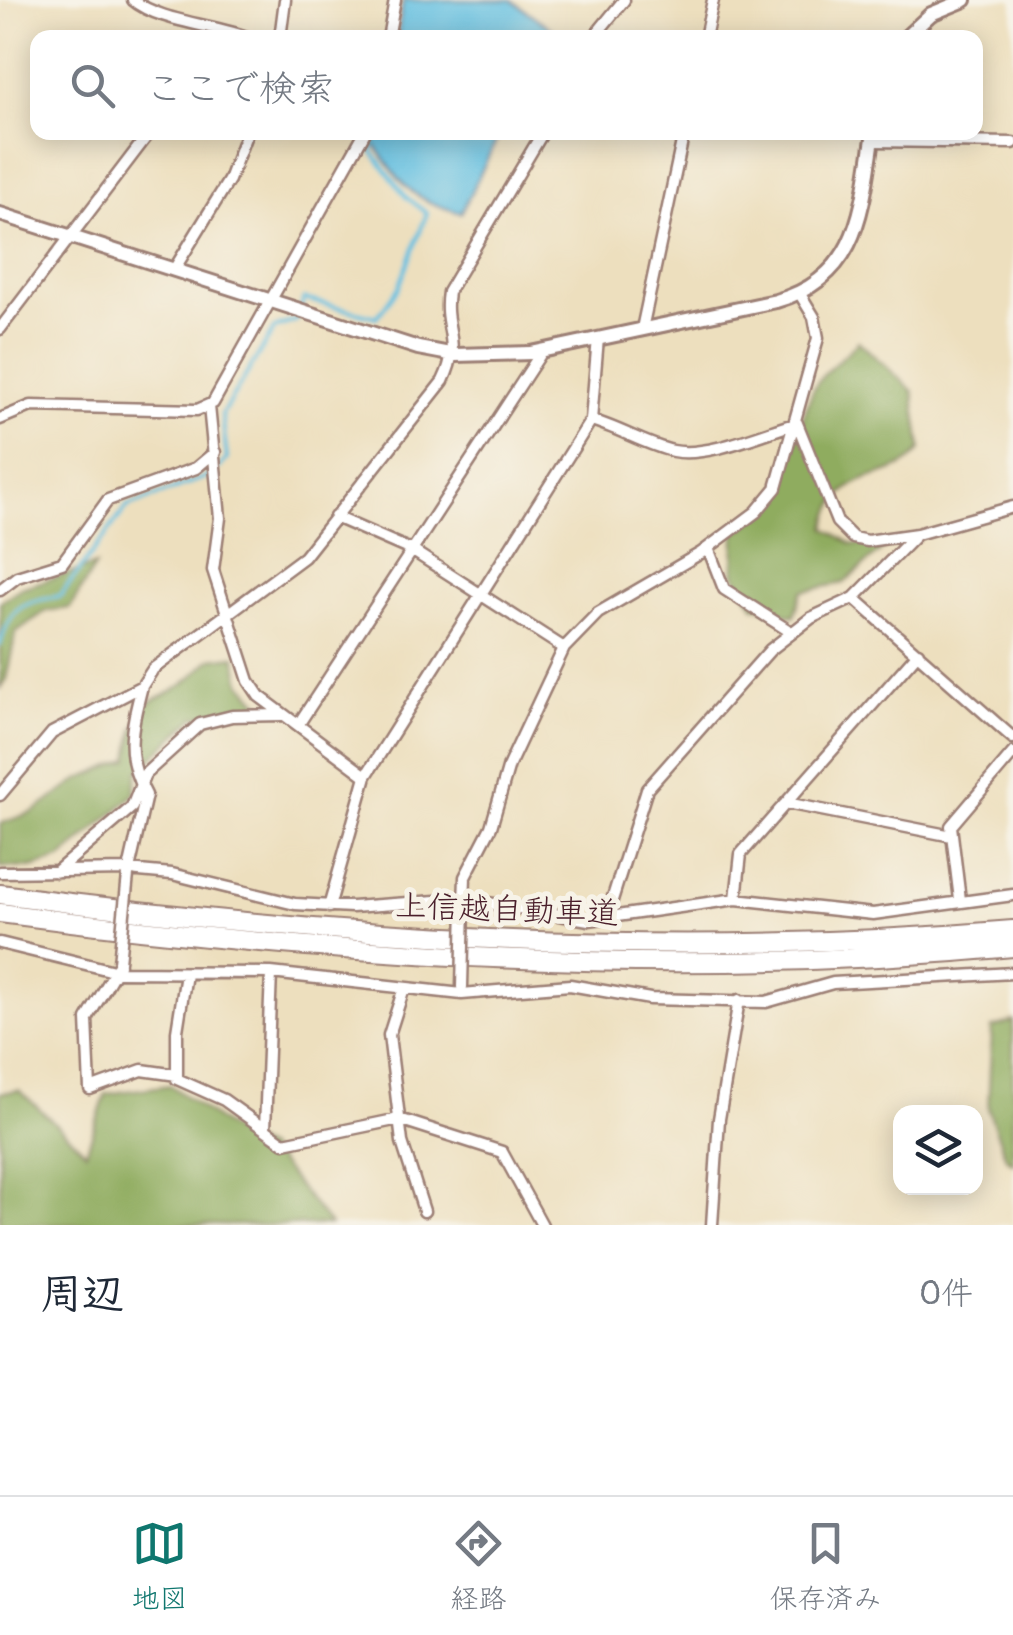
<!DOCTYPE html>
<html lang="ja">
<meta charset="utf-8">
<style>
:root{--surface:#fff;--page:#f6f6f7;--text:#1f2937;--muted:#747a83;--line:#e0e1e3;--accent:#0f766e}
body{margin:0;font-family:Pangolin,"Klee One",sans-serif;background:var(--page);color:var(--text)}
.controls{position:absolute;right:30px;bottom:30px;display:grid;overflow:hidden;border-radius:20px;box-shadow:0 5px 25px #0003}
.controls button{width:90px;height:90px;display:grid;place-items:center;padding:0;border:0;border-bottom:2px solid var(--line);background:var(--surface);color:var(--text);font:50px sans-serif}
.list{margin:0;padding:0;list-style:none}
h2{display:flex;justify-content:space-between;align-items:center;height:130px;margin:0;padding:0 40px;font-size:42px}
h2 small{font-size:32px;font-weight:400;color:var(--muted)}
.icon{flex:none;width:55px;height:55px;fill:none;stroke:currentColor;stroke-width:2;stroke-linecap:round;stroke-linejoin:round}
.map{position:relative;flex:none;width:1013px;height:1225px;overflow:hidden}
.search{position:absolute;background:var(--surface);box-shadow:0 5px 25px #0003;left:30px;right:30px;top:30px;height:110px;display:flex;align-items:center;gap:25px;box-sizing:border-box;padding:0 35px;border-radius:20px;color:var(--muted);font-size:38px}
.sheet{height:270px;background:var(--surface)}
nav{display:flex;justify-content:space-around;align-items:center;box-sizing:border-box;height:140px;border-top:2px solid var(--line);background:var(--surface);font-size:28px;color:var(--muted)}
nav a{display:grid;justify-items:center;gap:5px}
nav .on{color:var(--accent)}
.map>svg:first-child{display:block}
.forest{fill:#8fac5e;stroke:#6c6644;stroke-width:2.5}
.water{fill:#63c0e1;stroke:#567086;stroke-width:2.5}
.lines{fill:none;stroke-linecap:round;stroke-linejoin:round}
.stream{stroke:#63c0e1;stroke-width:4}
.minor-casing{stroke:#9c7f74;stroke-width:15}
.tertiary-casing{stroke:#9c7f74;stroke-width:18}
.motorway-casing{stroke:#9c7f74;stroke-width:22}
.minor{stroke:#fff;stroke-width:10}
.tertiary{stroke:#fff;stroke-width:12}
.motorway{stroke:#fff;stroke-width:18}
.minor-bridge-casing{stroke:#9c7f74;stroke-width:15;stroke-linecap:butt}
.minor-bridge{stroke:#fff;stroke-width:10}
.labels{text-anchor:middle;dominant-baseline:central;stroke-width:10;stroke-linejoin:round;paint-order:stroke}
.street-label{font-size:32px;fill:#4a1f2b;stroke:#f7f3e8}
</style>
<div class="map">
<svg width="1013" height="1225" viewBox="0 0 1013 1225">
<rect width="100%" height="100%" fill="#f7f3e8"/>
<filter id="ink" filterUnits="userSpaceOnUse"><feTurbulence type="fractalNoise" baseFrequency=".01" numOctaves="2"/><feDisplacementMap in="SourceGraphic" scale="20" xChannelSelector="R" yChannelSelector="G"/><feConvolveMatrix kernelMatrix="1 2 1 2 8 2 1 2 1" color-interpolation-filters="sRGB"/></filter>
<filter id="wash" filterUnits="userSpaceOnUse"><feTurbulence type="fractalNoise" baseFrequency=".0048" numOctaves="4" result="noise"/><feDisplacementMap in="SourceGraphic" scale="40" xChannelSelector="R" yChannelSelector="G"/><feGaussianBlur stdDeviation="2.25" result="paint"/><feColorMatrix in="noise" values="0 0 0 0 0 0 0 0 0 0 0 0 0 0 0 0 0 1.4 0 .05"/><feComposite in="paint" operator="in"/></filter>
<g filter="url(#wash)">
<rect width="100%" height="100%" fill="#eddfbe"/>
<path class="forest" d="M858 341 913 391 921 448C895 489 841 460 826 528L852 544 887 545 844 583 802 591 794 616 754 606 734 573 735 533C794 499 789 441 815 386 820 375 848 353 858 341Z
M96 565 70 608 46 611 16 632 6 679 0 688V602L21 588Z
M235 656 241 682 262 706 195 717 138 771 134 795 61 859 31 868 0 867V824L33 812 80 779 129 759 134 730 148 703 184 684 211 659Z
M1013 1021V1163L1006 1158 988 1109 992 1028Z
M170 1085 242 1138 268 1149 330 1225H0V1093L19 1090 86 1152 106 1094Z"/>
<path class="water" d="M403 0H511L552 29 547 37H397Z
M378 132H500V133L461 213C407 198 406 188 374 144Z"/>
<g class="lines">
<path class="stream" d="M219 468 227 459 222 414 275 328 297 320 304 299 377 317 399 287 427 213 406 197 372 151 374 144
M0 645C10 606 22 602 60 596L127 507 212 475"/>
</g>
</g>
<g filter="url(#ink)">
<g class="lines">
<g class="minor-casing">
<path id="minor" d="M133 0C157 21 216 25 249 38
M280 38 285 0
M388 38 395 0
M593 38 624 0
M705 38 713 0
M873 141 1013 143
M175 268 229 180 247 132
M0 329 150 132
M642 329 684 132
M209 406 220 518 213 570 249 681 259 696 366 776
M0 419 31 406 197 410 213 403 365 132
M591 420C619 428 646 445 673 451 707 458 763 433 797 423L837 522 853 538 867 541 917 534 1013 507
M335 517 413 551 564 648
M708 548 724 589 791 632
M0 590 17 577 62 563 108 500 196 468 215 452
M854 598 1013 738
M298 725 543 350
M0 795 52 733 142 686 153 669 304 557 443 381C463 340 442 330 448 292L543 132
M786 803 952 836
M0 872 128 870 172 874 295 904 352 907 464 899 589 920 736 899 873 914 1013 895
M56 872 132 807 145 774 200 724 232 716 282 715
M128 874 146 795C124 756 131 729 142 686
M736 899 741 854 918 653
M960 900 951 826 1013 753
M464 904 465 877 491 827 509 765 564 648 598 613 701 553 756 512 776 488 818 338 814 317 800 294
M329 907 366 776 591 420 598 338
M607 916 647 789 770 650 811 618 854 598 917 534
M0 943 118 972 271 973 462 994 570 985 650 999 766 1002 833 983 1013 973
M119 965 87 1019 90 1089 142 1070 177 1075
M186 974 177 1031V1079L224 1100 284 1143 399 1119 502 1152 542 1225
M404 988 389 1035 402 1142 424 1211
M265 1129 271 973
M712 1225 719 1119 739 1000"/>
</g>
<g class="tertiary-casing">
<path id="tertiary" d="M905 38 931 14 965 0
M0 214 418 348 455 355 531 353 776 301C861 277 862 207 874 132"/>
</g>
<g class="motorway-casing">
<path id="motorway" d="M0 894C337 939 673 959 1013 930
M0 913C337 957 674 979 1013 947"/>
</g>
<use href="#minor" class="minor"/>
<use href="#tertiary" class="tertiary"/>
<use href="#motorway" class="motorway"/>
<g class="minor-bridge-casing">
<path id="minor-bridge" d="M119 962 128 875
M462 987 464 905"/>
</g>
<use href="#minor-bridge" class="minor-bridge"/>
</g>
</g>
<g class="labels">
<g class="street-label">
<text transform="translate(507 910) rotate(2)">上信越自動車道</text>
</g>
</g>
</svg>
<div class="controls">
<button><svg class="icon" aria-label="layers" viewBox="0 0 24 24"><path d="M12 4l9 5-9 5-9-5zM3 14l9 5 9-5"/></svg></button>
</div>
<div class="search"><svg class="icon" aria-label="search" viewBox="0 0 24 24"><circle cx="10" cy="10" r="6"/><path d="M15 15l6 6"/></svg>ここで検索</div>
</div>
<section class="sheet">
<h2>周辺<small>0件</small></h2>
<ul class="list">
</ul>
</section>
<nav>
<a class="on"><svg class="icon" aria-label="map" viewBox="0 0 24 24"><path d="M3 6l6-2 6 2 6-2v14l-6 2-6-2-6 2zM9 4v14M15 6v14"/></svg>地図</a>
<a><svg class="icon" aria-label="directions" viewBox="0 0 24 24"><path d="M12 3l9 9-9 9-9-9zM9 14v-3h6M13 9l2 2-2 2"/></svg>経路</a>
<a><svg class="icon" aria-label="saved" viewBox="0 0 24 24"><path d="M7 4h10v16l-5-4-5 4z"/></svg>保存済み</a>
</nav>
